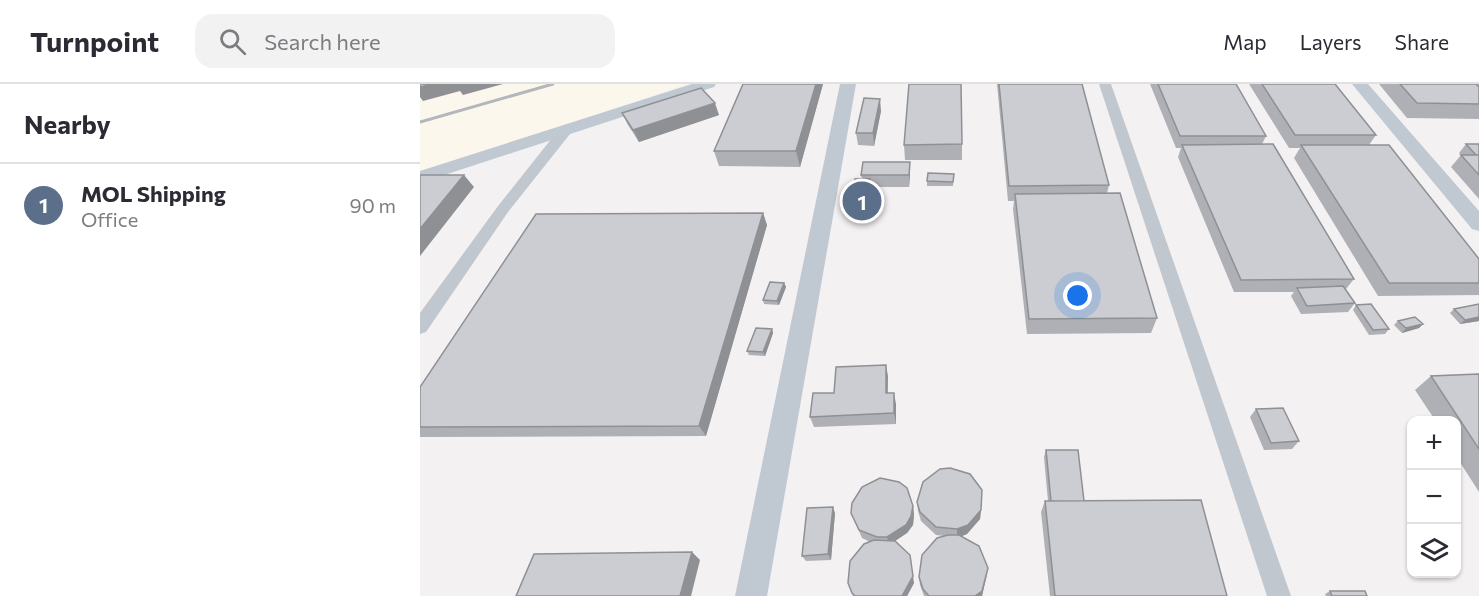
<!DOCTYPE html>
<meta charset="utf-8">
<style>
:root{--surface:#fff;--page:#f2f2f3;--text:#2b2b33;--muted:#7c7c81;--line:#e1e1e2;--accent:#286dd5}
body{margin:0;font-family:Commissioner,sans-serif;background:var(--page);color:var(--text)}
.controls{position:absolute;right:18px;bottom:18px;display:grid;overflow:hidden;border-radius:12px;box-shadow:0 2px 4px #0004}
.controls button{width:54px;height:54px;display:grid;place-items:center;padding:0;border:0;border-bottom:2px solid var(--line);background:var(--surface);color:var(--text);font:30px sans-serif}
.you{position:absolute;left:658px;top:212px;width:21px;height:21px;margin:-15px;border:4px solid #fff;border-radius:50%;background:#1a73e8;box-shadow:0 0 0 9px #1a73e833}
.badge{display:grid;place-items:center;width:39px;height:39px;border-radius:50%;background:var(--accent);color:#fff;font-size:20px;font-weight:700}
.pin{position:absolute;translate:-50% -50%;border:3px solid #fff;box-shadow:0 2px 6px #0006}
.list{margin:0;padding:0;list-style:none}
h2{display:flex;justify-content:space-between;align-items:center;height:78px;margin:0;padding:0 24px;font-size:26px}
h2 small{font-size:20px;font-weight:400;color:var(--muted)}
.list li{display:grid;grid-template-columns:39px 1fr auto;gap:18px;align-items:center;box-sizing:border-box;height:84px;padding:0 24px;border-top:2px solid var(--line)}
.list b{display:block;font-size:22px;white-space:nowrap}
.list p{margin:0;font-size:20px;white-space:nowrap;color:var(--muted)}
.list em{font-size:20px;font-style:normal;color:var(--muted)}
.icon{flex:none;width:33px;height:33px;fill:none;stroke:currentColor;stroke-width:2;stroke-linecap:round;stroke-linejoin:round}
.map{position:relative;flex:none;width:1059px;height:512px;overflow:hidden}
header{display:flex;align-items:center;gap:36px;box-sizing:border-box;height:84px;padding:0 30px;background:var(--surface);border-bottom:2px solid var(--line)}
header strong{font-size:28px}
nav{display:flex;gap:33px;margin-inline-start:auto;font-size:21px}
.search{width:420px;height:54px;background:var(--page);display:flex;align-items:center;gap:15px;box-sizing:border-box;padding:0 21px;border-radius:18px;color:var(--muted);font-size:22px}
main{display:flex}
aside{flex:1;background:var(--surface)}
.map>svg:first-child{display:block}
.commercial{fill:#fbf7ec}
.lines{fill:none;stroke-linecap:round;stroke-linejoin:round}
.street{fill:#c0c7ce;fill-rule:evenodd}
.secondary{fill:#c0c8d2;fill-rule:evenodd}
.rail{stroke:#b3b6ba;stroke-width:3}
.wall{fill:#afb0b5}
.shaded-wall{fill:#8e9094}
.building{fill:#cbcdd3;stroke:#8e9094;stroke-width:1.5}
</style>
<header>
<strong>Turnpoint</strong>
<div class="search"><svg class="icon" aria-label="search" viewBox="0 0 24 24"><circle cx="10" cy="10" r="6"/><path d="M15 15l6 6"/></svg>Search here</div>
<nav><a>Map</a><a>Layers</a><a>Share</a></nav>
</header>
<main>
<aside>
<h2>Nearby<small></small></h2>
<ul class="list">
<li><span class="badge" style="background:#5c6f8a">1</span><div><b>MOL Shipping</b><p>Office</p></div><em>90 m</em></li>
</ul>
</aside>
<div class="map">
<svg width="1059" height="512" viewBox="0 0 1059 512">
<rect width="100%" height="100%" fill="#f3f1f1"/>
<path class="commercial" d="M0 0H267L0 90Z"/>
<g class="lines">
<path class="street" d="M679 0H691L871 512H847Z
M145 43 150 44 151 47 150 50 88 128 6 248 0 250V229L78 122 140 44Z"/>
<path class="secondary" d="M272 0H296L294 3 0 99V87Z
M420 0H436L347 512H315Z
M932 0H948L1059 127V147L1052 145Z"/>
<path class="rail" d="M0 38 133 0"/>
</g>
<path class="wall" d="M403 0 380 83 299 82 294 67Z
M577 0H662L689 101 687 109 737 234 731 249 607 250 593 125 594 117H588Z
M730 0H816L846 52 842 60 934 195 926 205 935 219 928 228 881 230 871 212 874 208H814L758 73 761 64H756Z
M829 0H915L956 51 949 61 1059 175V211L958 212 874 74 880 64H869Z
M959 0H1059V35L987 34Z
M461 27 454 62 438 61 436 49Z
M202 29 299 31 219 58 208 41Z
M542 60V76H485L484 61Z
M1046 60H1059V115L1031 83 1041 71 1039 69Z
M490 78V90L489 103H451L452 108 447 128 432 127 430 115 442 95 441 91Z
M534 90 533 102H507V97Z
M343 129 347 141 286 352 0 353V303Z
M364 199 366 203 359 221 344 220 343 216Z
M1059 220V237L1040 240 1030 229 1034 225Z
M936 221 969 245 965 250 949 251 933 226Z
M978 237 1003 240 999 244 982 249 974 241Z
M352 245 353 249 345 272 329 271 327 267Z
M1059 290V408L1036 372V336H1015L995 306 1011 292Z
M468 292V309L476 320V340L394 343 390 333 414 309Z
M836 325 879 357 872 365 844 366 830 333Z
M626 366 664 417 807 512H630L621 428 625 417H628L624 373Z
M497 418 561 426 560 435 547 450 542 452 567 491 562 512H504L500 501 499 493 524 452 516 451 501 437 498 427Z
M493 422 494 431 493 441 487 449 475 457 494 499 487 512H433L428 499 450 458 442 454 431 429Z
M415 429 411 476 386 477 382 472Z
M910 507 947 512H906L905 510Z"/>
<path class="shaded-wall" d="M12 0H83L43 11 40 7 3 17 0 13V3Z
M396 0H403L380 83 376 67Z
M460 15 461 27 454 62 453 49Z
M295 19 299 31 219 58 213 46Z
M490 78V90L489 103V91Z
M44 91 54 103 0 172V145Z
M450 95 452 108 447 128 445 115Z
M343 129 347 141 286 352 279 342Z
M364 199 366 203 359 221 357 217Z
M1059 233V237L1040 240 1045 236Z
M1003 240 999 244 982 249 986 244Z
M352 245 353 249 345 272 343 268Z
M466 281 468 292 467 320 466 309Z
M474 309 476 320V340L474 329Z
M493 422 494 431 493 441 487 449 469 461 467 453Z
M413 423 415 429 411 476 408 470Z
M561 426 560 435 547 450 537 454V445Z
M272 468 280 476 271 512H260Z
M491 478 494 499 487 512H482Z
M568 484 562 512H555Z"/>
<path class="building" d="M0 0H12L0 3Z
M323 0H396L376 67H294Z
M489 0H541L542 60 484 61Z
M579 0H662L689 101 589 102Z
M738 0H816L846 52H760Z
M842 0H915L956 51H875Z
M980 0H1056L1059 3V20L997 19Z
M281 4 295 19 213 46 202 29Z
M444 14 460 15 453 49H436Z
M853 60 934 195 821 196 762 61Z
M1046 60H1059V71H1056Z
M881 61H969L1059 175V199H969Z
M1041 71H1059V91Z
M443 78H490L489 91H441Z
M508 89 534 90 533 98 507 97Z
M0 91H44L0 145Z
M435 95H450L445 115H430Z
M700 109 737 234 609 235 595 110Z
M343 129 279 342 0 343V303L116 130Z
M350 198 364 199 357 217 343 216Z
M923 202 935 219 887 222 877 204Z
M951 220 969 245 953 246 936 221Z
M1059 220V233L1045 236 1034 225Z
M995 233 1003 240 986 244 978 237Z
M336 244 352 245 343 268 327 267Z
M466 281V309H474V329L390 333 393 309H414L416 283Z
M1059 290V365L1011 292Z
M863 324 879 357 851 359 836 325Z
M626 366H658L664 417H631Z
M530 384 550 390 562 406 561 426 548 441 537 445 516 443 500 428 497 418 503 398 520 385Z
M460 394 479 398 487 404 493 422 491 432 486 441 467 453H457L439 446 431 429 432 419 442 403Z
M781 416 807 512H635L625 417Z
M413 423 408 470 382 472 387 424Z
M528 451H539L559 462 568 484 562 507 555 512H509L503 505 499 493 502 471 517 454Z
M454 456 475 457 490 471 493 492 482 512H435L432 509 428 499 430 477 444 460Z
M272 468 260 512H96L114 470Z
M910 507H945L947 512H912Z"/>
</svg>
<div class="controls">
<button>+</button>
<button>−</button>
<button><svg class="icon" aria-label="layers" viewBox="0 0 24 24"><path d="M12 4l9 5-9 5-9-5zM3 14l9 5 9-5"/></svg></button>
</div>
<div class="you"></div>
<div class="pin badge" style="left:442px;top:117px;background:#5c6f8a">1</div>
</div>
</main>
